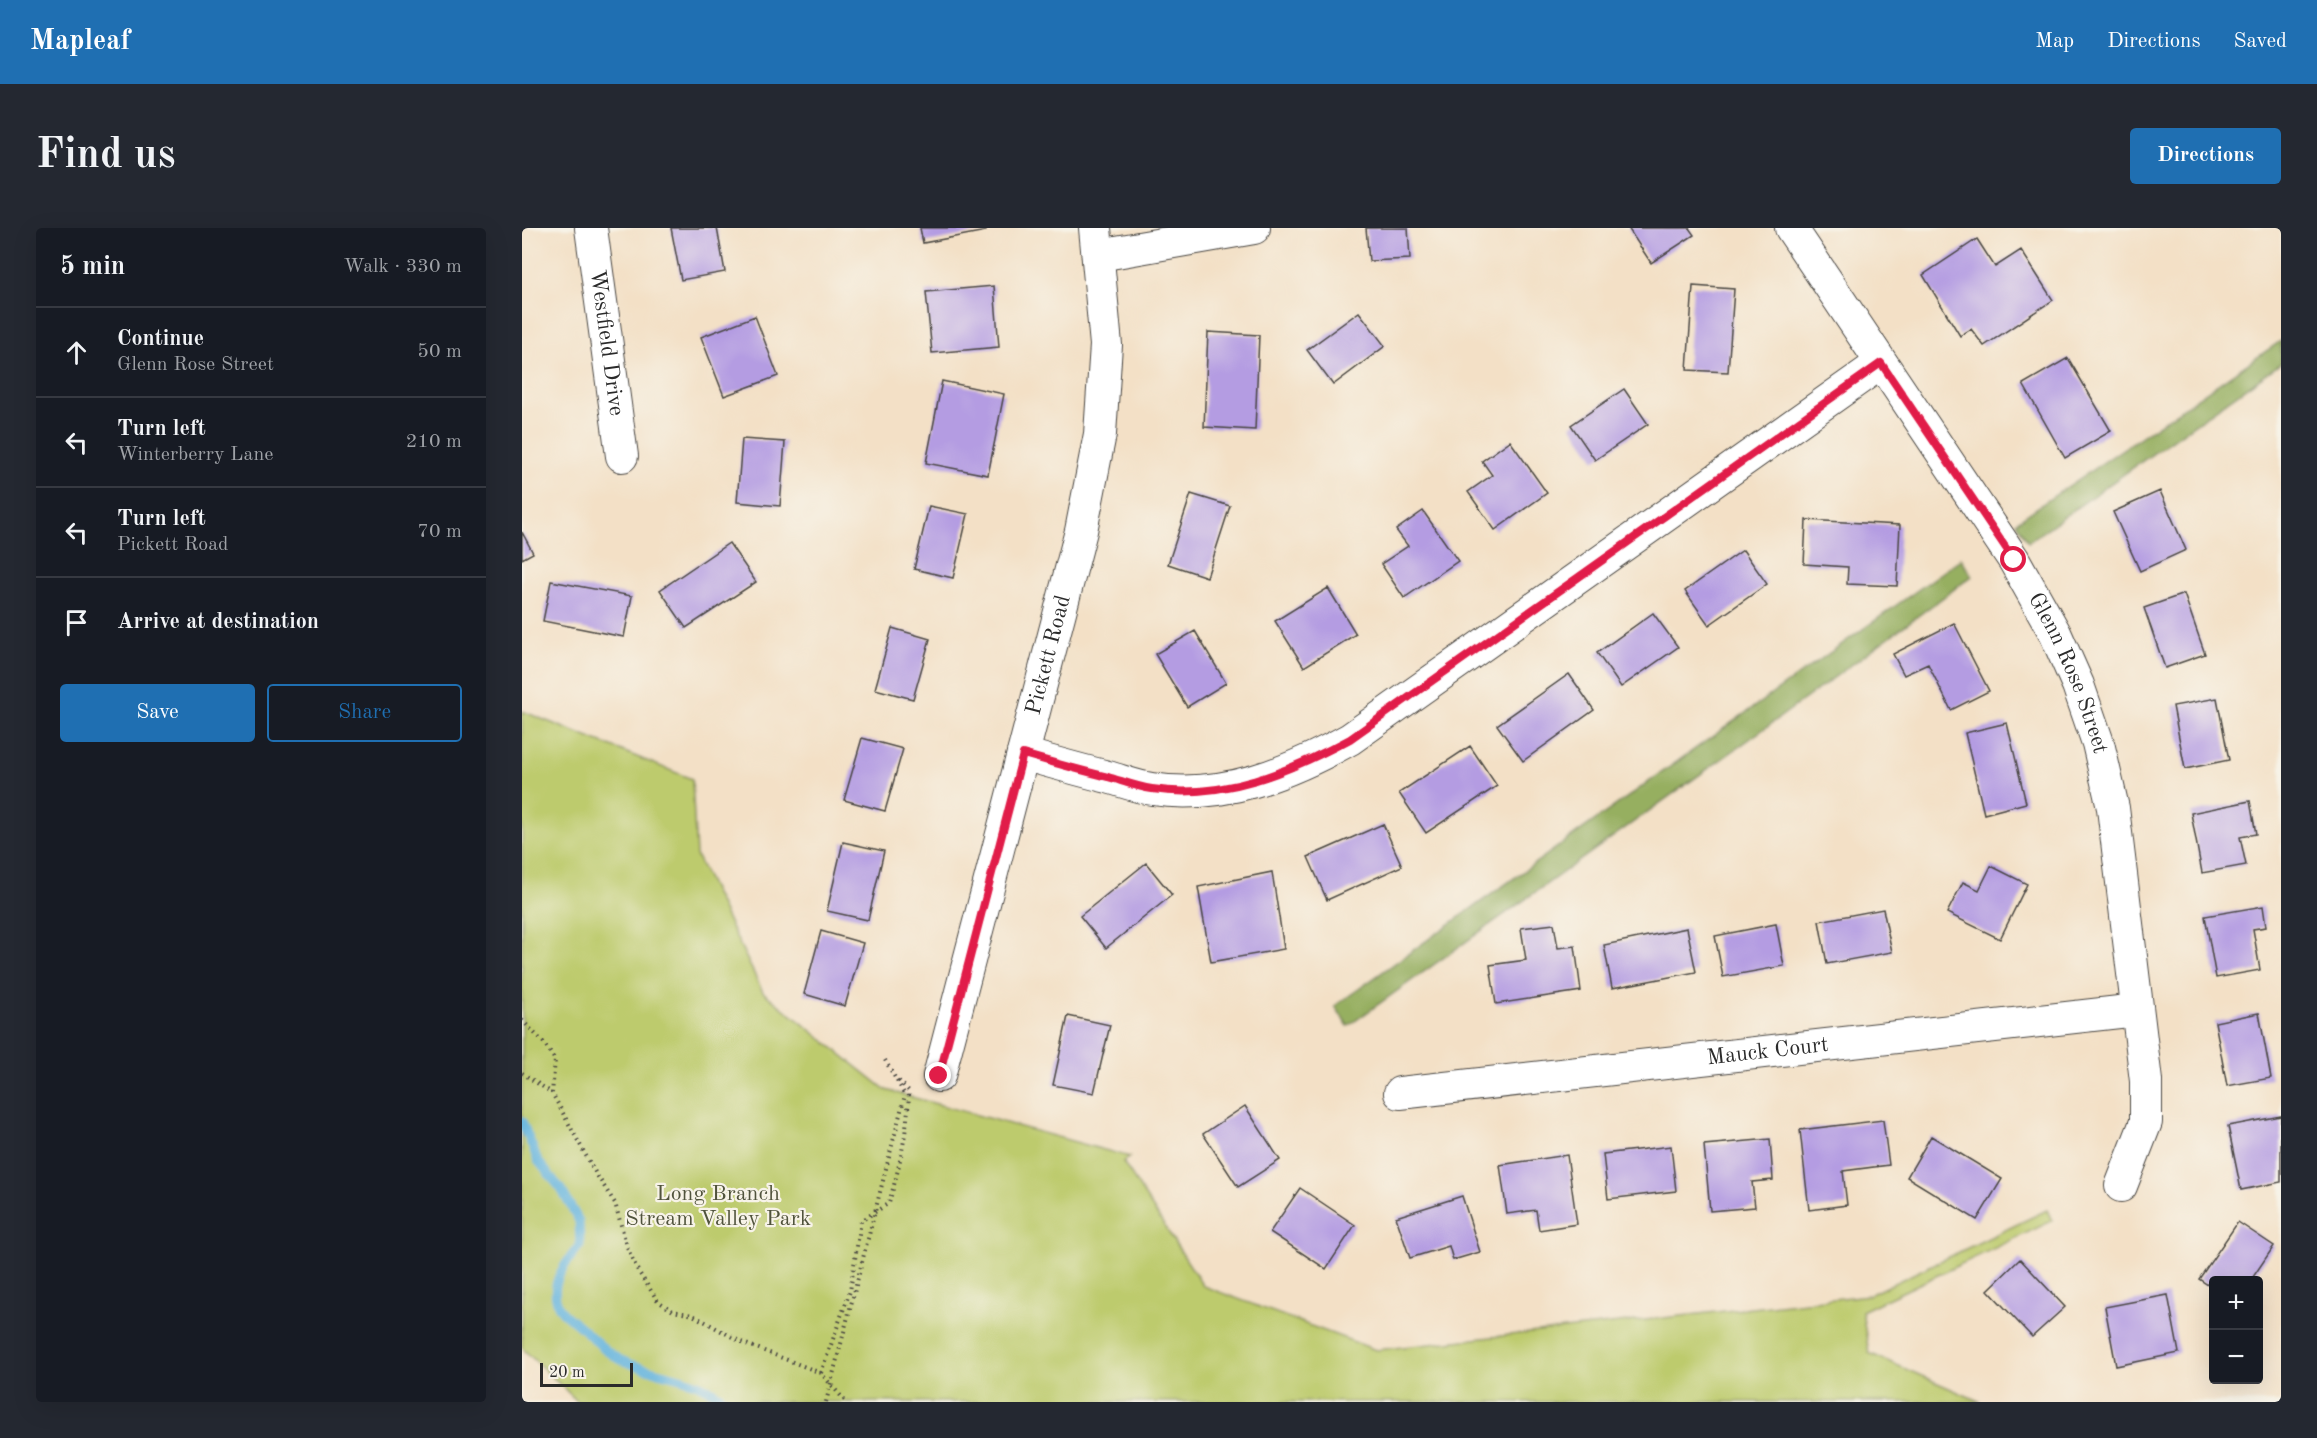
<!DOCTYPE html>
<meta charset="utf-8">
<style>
:root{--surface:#171b24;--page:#242831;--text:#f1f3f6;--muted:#9ea1a6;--line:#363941;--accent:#1f6fb2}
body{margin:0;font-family:"Old Standard TT",serif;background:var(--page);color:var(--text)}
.controls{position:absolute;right:18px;bottom:18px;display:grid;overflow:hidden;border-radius:6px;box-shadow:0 6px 24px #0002}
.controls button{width:54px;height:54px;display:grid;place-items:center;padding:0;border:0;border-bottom:2px solid var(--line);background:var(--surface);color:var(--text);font:30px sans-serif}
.scale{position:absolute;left:18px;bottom:15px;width:93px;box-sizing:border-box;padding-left:6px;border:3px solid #2b2b2b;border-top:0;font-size:16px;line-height:21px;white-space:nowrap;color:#2b2b2b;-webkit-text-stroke:4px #f7f3e8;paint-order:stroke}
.stop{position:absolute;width:18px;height:18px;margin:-14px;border:4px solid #e11d48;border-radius:50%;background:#fff}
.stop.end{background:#e11d48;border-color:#fff;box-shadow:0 2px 6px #0008}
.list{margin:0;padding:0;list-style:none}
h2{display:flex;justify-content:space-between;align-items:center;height:78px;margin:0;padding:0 24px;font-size:26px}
h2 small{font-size:20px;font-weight:400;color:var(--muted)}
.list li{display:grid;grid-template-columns:39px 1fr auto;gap:18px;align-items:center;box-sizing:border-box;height:90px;padding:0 24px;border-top:2px solid var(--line)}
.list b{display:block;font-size:22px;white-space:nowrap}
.list p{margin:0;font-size:20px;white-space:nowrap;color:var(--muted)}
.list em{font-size:20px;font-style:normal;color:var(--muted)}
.actions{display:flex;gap:12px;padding:18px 24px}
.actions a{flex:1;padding:14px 0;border:2px solid var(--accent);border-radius:6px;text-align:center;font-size:21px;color:var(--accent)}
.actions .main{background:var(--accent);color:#fff}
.icon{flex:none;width:33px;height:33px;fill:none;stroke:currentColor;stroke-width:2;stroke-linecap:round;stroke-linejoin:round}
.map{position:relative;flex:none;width:1759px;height:1174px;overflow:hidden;border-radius:6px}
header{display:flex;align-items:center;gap:36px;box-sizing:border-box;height:84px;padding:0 30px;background:var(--accent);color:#fff}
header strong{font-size:28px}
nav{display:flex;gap:33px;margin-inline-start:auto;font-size:21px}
.intro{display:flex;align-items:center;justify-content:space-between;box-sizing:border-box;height:144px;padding:0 36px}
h1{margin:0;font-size:42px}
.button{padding:15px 27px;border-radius:6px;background:var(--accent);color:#fff;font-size:21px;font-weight:700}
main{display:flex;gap:36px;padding:0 36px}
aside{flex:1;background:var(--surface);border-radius:6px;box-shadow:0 6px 24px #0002}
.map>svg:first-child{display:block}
.green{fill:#bdcb6d;stroke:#747b4c;stroke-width:1.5}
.forest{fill:#96af60;stroke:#606d46;stroke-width:1.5}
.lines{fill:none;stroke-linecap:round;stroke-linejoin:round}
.stream{stroke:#62b3dd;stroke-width:9}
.building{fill:#b49ce2}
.minor-casing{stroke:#494642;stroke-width:34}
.path{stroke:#494642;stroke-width:4;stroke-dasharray:1.5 4.5;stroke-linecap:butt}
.minor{stroke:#fff;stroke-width:32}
.path-bridge{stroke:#494642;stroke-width:4;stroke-dasharray:1.5 4.5;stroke-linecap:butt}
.route{stroke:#e11d48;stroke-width:8}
.labels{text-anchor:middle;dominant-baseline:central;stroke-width:4.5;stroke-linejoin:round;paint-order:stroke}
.street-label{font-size:22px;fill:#2b2b2b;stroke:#f7f3e8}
.park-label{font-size:22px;fill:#50533c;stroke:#f7f3e8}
</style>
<header>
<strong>Mapleaf</strong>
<nav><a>Map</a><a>Directions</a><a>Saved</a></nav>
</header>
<div class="intro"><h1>Find us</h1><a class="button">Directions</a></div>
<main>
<aside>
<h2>5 min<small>Walk · 330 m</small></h2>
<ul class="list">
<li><svg class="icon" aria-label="ahead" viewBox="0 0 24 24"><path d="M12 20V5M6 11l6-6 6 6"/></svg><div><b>Continue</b><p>Glenn Rose Street</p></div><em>50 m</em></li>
<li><svg class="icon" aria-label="left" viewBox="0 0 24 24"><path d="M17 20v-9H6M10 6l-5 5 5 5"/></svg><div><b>Turn left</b><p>Winterberry Lane</p></div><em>210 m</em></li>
<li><svg class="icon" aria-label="left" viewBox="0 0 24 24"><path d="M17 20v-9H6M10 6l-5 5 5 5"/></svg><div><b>Turn left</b><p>Pickett Road</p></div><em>70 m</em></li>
<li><svg class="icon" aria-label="arrive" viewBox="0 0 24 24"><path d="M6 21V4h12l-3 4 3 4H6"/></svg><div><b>Arrive at destination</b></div></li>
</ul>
<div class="actions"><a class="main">Save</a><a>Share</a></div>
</aside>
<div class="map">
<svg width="1759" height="1174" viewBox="0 0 1759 1174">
<rect width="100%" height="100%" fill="#f7f3e8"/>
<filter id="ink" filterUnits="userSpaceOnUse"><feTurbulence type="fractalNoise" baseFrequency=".0167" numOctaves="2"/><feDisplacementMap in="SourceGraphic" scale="12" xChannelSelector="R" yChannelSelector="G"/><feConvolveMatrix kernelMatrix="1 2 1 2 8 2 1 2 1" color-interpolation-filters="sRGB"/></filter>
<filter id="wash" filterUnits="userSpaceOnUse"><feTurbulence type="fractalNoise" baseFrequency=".008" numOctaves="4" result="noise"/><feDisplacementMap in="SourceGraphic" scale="24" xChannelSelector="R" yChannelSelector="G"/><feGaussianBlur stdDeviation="1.35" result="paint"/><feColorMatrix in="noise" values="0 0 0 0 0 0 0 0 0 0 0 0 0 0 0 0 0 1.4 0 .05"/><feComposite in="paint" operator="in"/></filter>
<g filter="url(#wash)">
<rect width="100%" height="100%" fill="#f3e0c6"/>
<path class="green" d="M0 483 170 551 174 627 241 764 364 862 608 929 601 934 681 1058 854 1122 1347 1067 1525 982 1530 993 1340 1083 1347 1125 1459 1174H56L0 1120Z"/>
<path class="forest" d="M1759 113V135L1506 314 1494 294Z
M1439 331 1450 348 1253 493 826 798 813 778Z"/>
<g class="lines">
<path class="stream" d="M0 893 16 933 39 961 57 993 58 1017C44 1035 23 1058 39 1082 43 1088 51 1093 56 1097 69 1108 84 1125 99 1132 134 1148 176 1147 205 1174"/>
</g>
<g id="blocks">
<path class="building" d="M149 0H195L203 44 159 52Z
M398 0H463L464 3 401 15Z
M844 0H886L888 31 847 33Z
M1106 0H1167L1172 7 1129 35Z
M1455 11 1473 39 1499 22 1531 72 1462 118 1449 101 1438 108 1401 47Z
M472 58 477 119 410 125 404 64Z
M1171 58 1212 61 1206 144 1165 142Z
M837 84 863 118 811 157 785 122Z
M233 88 256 148 202 168 179 109Z
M686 104 737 107 733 202 682 199Z
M1546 130 1589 203 1543 230 1501 156Z
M420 153 482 166 466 247 404 235Z
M1102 161 1126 196 1073 232 1049 197Z
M220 211 263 214 258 278 215 274Z
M988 213 1025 265 973 302 946 264 970 247 960 233Z
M1638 263 1664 322 1618 343 1591 284Z
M669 266 708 278 685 349 646 336Z
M407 278 446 286 431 350 392 341Z
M901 283 936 333 882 370 859 336 886 318 874 302Z
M1284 292 1378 297 1375 358 1325 356 1326 339 1282 336Z
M0 304 11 325 0 331Z
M207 315 234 354 164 400 138 362Z
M1221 322 1245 356 1187 397 1163 363Z
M29 353 110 368 102 409 21 393Z
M806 360 834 406 782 439 753 393Z
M1662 366 1683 426 1643 440 1622 380Z
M1131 385 1156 419 1099 459 1075 425Z
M1432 395 1467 463 1429 482 1406 436 1382 447 1371 426Z
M370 400 408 411 391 471 353 461Z
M673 403 704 455 665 479 633 426Z
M1047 446 1072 482 1001 533 975 497Z
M1695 470 1707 532 1663 541 1651 478Z
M1485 495 1504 575 1462 586 1443 505Z
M340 510 381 521 363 583 322 572Z
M948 518 975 558 904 605 877 565Z
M1728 573 1734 606 1718 609 1724 637 1680 645 1669 585Z
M861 596 880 638 805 672 786 629Z
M321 614 362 623 346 692 305 683Z
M624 635 650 667 584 720 558 688Z
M1469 638 1505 656 1478 711 1425 685 1441 654 1457 662Z
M750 644 762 721 689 734 676 659Z
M1741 678 1744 699 1731 701 1738 742 1694 750 1683 688Z
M1361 681 1370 724 1305 736 1297 693Z
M1032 696 1036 720 1053 718 1059 763 974 776 968 737 1004 732 999 700Z
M1254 696 1262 738 1201 749 1193 708Z
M1165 700 1174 744 1090 760 1082 717Z
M299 703 341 715 323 778 282 766Z
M1737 785 1749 850 1705 858 1693 794Z
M546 788 588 797 572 865 531 857Z
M723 878 758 932 716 959 681 906Z
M1759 888V954L1719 962 1706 898Z
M1361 892 1367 937 1321 943 1325 977 1287 982 1278 902Z
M1409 908 1480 951 1455 992 1385 949Z
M1248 911 1251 952 1230 954 1233 979 1188 983 1182 917Z
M1149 918 1154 963 1086 971 1081 926Z
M1045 927 1055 996 1017 1002 1014 982 985 986 978 937Z
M778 960 833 997 804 1041 748 1004Z
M940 968 958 1024 931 1032 927 1018 888 1030 874 989Z
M1716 994 1752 1018 1729 1052H1692V1061L1677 1051Z
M1498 1031 1543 1079 1510 1109 1466 1062Z
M1646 1067 1657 1125 1594 1138 1583 1079Z"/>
</g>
</g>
<g filter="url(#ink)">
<use href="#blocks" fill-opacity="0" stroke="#494642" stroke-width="1.5"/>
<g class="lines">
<g class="minor-casing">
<g id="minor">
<path id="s1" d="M69 0 100 228"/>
<path id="s2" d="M1269 0 1492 332 1533 405 1556 457 1576 515 1591 580 1624 853V894L1599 958"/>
<path d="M577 27 732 0"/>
<path d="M501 526C529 534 557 542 586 549 600 553 615 559 630 561 701 572 767 545 828 511L1359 135"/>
<path id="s3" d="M417 848 559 303 578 206 584 117 573 0"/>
<path id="s4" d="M878 865 1615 782"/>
</g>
</g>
<path class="path" d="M0 792 22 815 33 832 30 865 74 946 93 975 105 1019 116 1043 136 1073 151 1083 171 1087 219 1114 299 1145 324 1174
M363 832 383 867
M0 845 30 865
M299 1145 328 1063 339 993 367 975C378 937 386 901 387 863L375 851"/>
<use href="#minor" class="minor"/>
<path class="path-bridge" d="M304 1174 383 867"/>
</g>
</g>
<g class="lines" filter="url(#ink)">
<path class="route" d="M417 848 501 526C529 534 557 542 586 549 600 553 615 559 630 561 701 572 767 544 828 511L1359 135 1492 332"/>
</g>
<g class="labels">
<g class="street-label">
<text stroke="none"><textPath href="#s1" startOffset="116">Westfield Drive</textPath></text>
<text stroke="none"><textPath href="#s3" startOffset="435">Pickett Road</textPath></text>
<text stroke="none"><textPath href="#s2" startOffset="526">Glenn Rose Street</textPath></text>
<text stroke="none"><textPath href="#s4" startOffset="370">Mauck Court</textPath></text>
</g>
<g class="park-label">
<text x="196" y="966">Long Branch<tspan x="196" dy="25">Stream Valley Park</tspan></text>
</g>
</g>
</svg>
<div class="controls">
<button>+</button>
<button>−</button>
</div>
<div class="scale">20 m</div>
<div class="stop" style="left:1492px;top:332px"></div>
<div class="stop end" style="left:417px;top:848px"></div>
</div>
</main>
